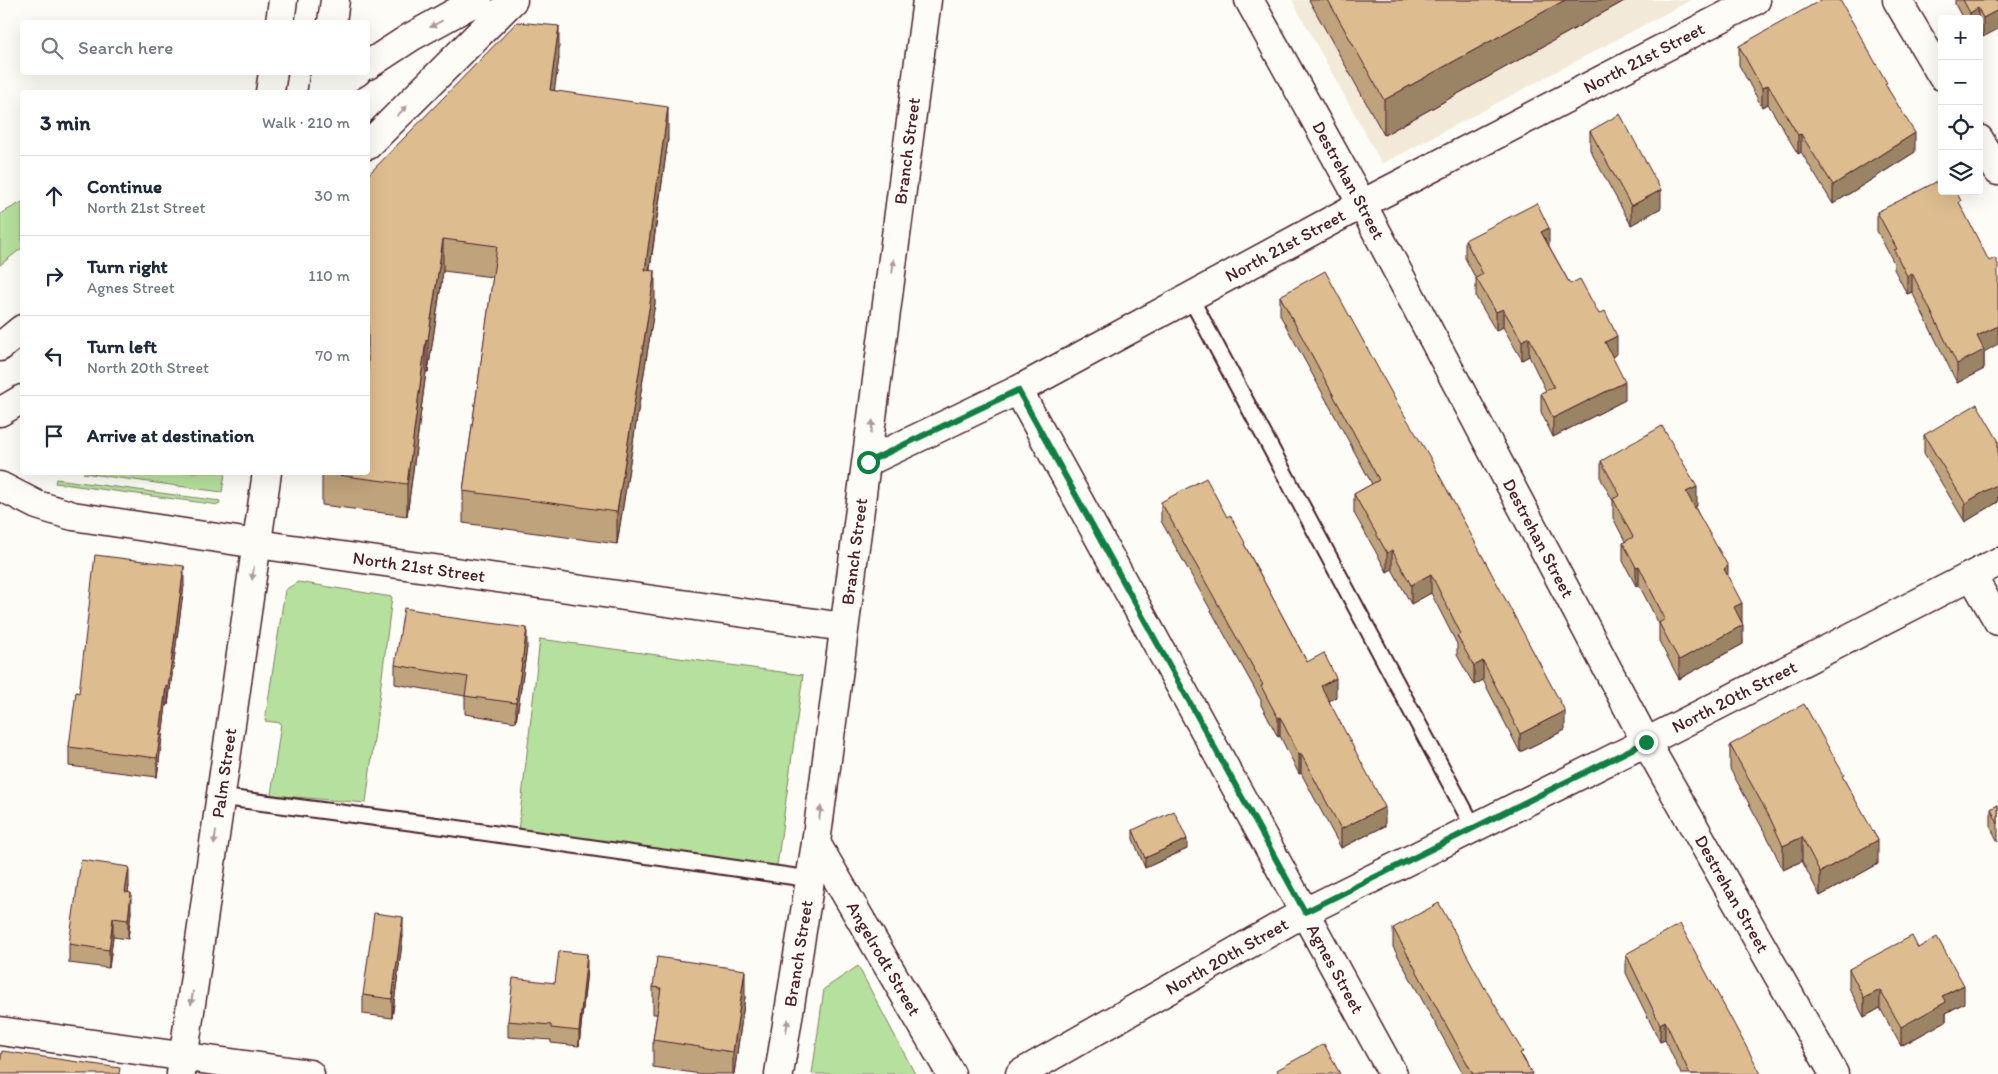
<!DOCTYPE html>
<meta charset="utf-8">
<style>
:root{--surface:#fff;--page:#f2f2f3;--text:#1f2937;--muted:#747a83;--line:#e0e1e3}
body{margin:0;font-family:Itim,sans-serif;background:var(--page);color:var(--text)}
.controls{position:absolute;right:15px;top:15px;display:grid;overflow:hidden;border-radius:5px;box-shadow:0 5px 20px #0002}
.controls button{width:45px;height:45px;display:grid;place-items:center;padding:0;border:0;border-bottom:1px solid var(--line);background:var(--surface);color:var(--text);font:25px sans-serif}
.stop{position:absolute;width:15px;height:15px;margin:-11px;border:4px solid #0b8043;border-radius:50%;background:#fff}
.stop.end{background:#0b8043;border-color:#fff;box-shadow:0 1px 5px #0008}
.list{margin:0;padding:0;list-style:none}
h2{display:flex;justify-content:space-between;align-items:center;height:65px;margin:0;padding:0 20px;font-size:21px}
h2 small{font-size:16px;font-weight:400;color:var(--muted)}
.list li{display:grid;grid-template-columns:32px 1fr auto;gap:15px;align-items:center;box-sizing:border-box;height:80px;padding:0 20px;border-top:1px solid var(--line)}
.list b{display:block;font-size:19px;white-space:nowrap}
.list p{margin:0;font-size:16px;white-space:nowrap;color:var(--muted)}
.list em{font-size:16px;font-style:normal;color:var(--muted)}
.icon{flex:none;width:28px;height:28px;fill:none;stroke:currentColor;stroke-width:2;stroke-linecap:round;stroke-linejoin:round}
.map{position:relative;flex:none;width:1998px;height:1074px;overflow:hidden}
.search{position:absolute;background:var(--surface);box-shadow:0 5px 20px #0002;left:20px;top:20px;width:350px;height:55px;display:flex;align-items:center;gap:12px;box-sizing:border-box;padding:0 18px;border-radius:5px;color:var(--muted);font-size:19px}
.panel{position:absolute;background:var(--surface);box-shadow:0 5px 20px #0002;left:20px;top:90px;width:350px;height:385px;border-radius:5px}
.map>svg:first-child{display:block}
.built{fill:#f3e9d8}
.green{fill:#b6e09d;stroke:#808064}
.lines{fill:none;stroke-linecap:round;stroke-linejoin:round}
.lane-casing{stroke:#4a1f2b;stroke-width:19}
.street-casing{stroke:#4a1f2b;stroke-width:31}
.secondary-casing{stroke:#4a1f2b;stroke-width:31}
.primary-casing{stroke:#4a1f2b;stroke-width:31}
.lane{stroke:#fdfcf7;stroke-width:15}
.street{stroke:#fdfcf7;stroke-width:28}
.secondary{stroke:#fdfcf7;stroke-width:28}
.primary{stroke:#fdfcf7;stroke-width:28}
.wall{fill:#bea37c;stroke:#4a1f2b}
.shaded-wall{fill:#9b8465;stroke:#4a1f2b}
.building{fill:#ddbd90;stroke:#4a1f2b}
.oneway{fill:#ac999b}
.route{stroke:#0b8043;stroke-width:6}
.labels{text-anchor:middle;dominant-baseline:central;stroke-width:4;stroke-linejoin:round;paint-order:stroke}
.street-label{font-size:18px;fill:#4a1f2b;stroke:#fdfcf7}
</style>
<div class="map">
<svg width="1998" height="1074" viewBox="0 0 1998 1074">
<rect width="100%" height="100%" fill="#fdfcf7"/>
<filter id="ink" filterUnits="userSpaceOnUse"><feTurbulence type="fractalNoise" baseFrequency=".02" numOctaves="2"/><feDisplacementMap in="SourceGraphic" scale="10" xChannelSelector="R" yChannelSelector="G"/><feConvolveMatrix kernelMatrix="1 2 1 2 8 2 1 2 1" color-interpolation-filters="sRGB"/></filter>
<g filter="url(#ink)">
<path class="built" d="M1292 0H1691L1382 164Z"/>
<path class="green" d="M22 202V248L0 265V214Z
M83 473 225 472V473L222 492Z
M56 479 220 501 219 505 55 483Z
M298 582 392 597 366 803 271 795 281 723 265 721 285 590Z
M540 639 803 675 777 866 518 832Z
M858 966 915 1074H812L824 989Z"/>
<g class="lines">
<g class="lane-casing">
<path id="lane" d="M1190 297 1474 828
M220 797 440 826 810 879"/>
</g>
<g class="street-casing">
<g id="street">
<path id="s1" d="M1249 0 1362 204 1646 742 1834 1074"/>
<path d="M1897 0 1942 76"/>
<path d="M1979 139 1998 171"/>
<path id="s2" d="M1018 390 1393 1074"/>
<path id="s3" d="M867 462 1018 390 1362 204 1756 0"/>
<path id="s4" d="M0 486 37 505 73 516 257 544 844 627"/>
<path d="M1972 576 1998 621"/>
<path id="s5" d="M816 843 951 1074"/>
<path d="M0 1031 310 1074"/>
<path id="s6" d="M1020 1074 1305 912 1646 742 1998 562"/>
</g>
</g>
<g class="secondary-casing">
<g id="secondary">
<path d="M368 65 411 37 478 0"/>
<path d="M324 92 357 72"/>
<path d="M368 145 513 0"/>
<path id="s7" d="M181 1074 267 472"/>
<path id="s8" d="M779 1074 816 843 927 0"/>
</g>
</g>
<g class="primary-casing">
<path id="primary" d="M280 22 283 0
M332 22 335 0
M270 92 273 72
M322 92 325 72
M0 347 22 329
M0 412 22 399"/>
</g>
<use href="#lane" class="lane"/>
<use href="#street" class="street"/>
<use href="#secondary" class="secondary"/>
<use href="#primary" class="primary"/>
</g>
<path class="wall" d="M1309 0H1626L1384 135Z
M1955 0H1998L1983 37 1979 30V19H1963L1955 4Z
M1739 46 1887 87 1915 152 1833 204 1801 152 1798 154 1768 104 1762 107 1739 65Z
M559 58 554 90 668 139 650 270 655 303 617 544 463 523V491L493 277 443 271 428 372H426L407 516 322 505V472H368V175Z
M1590 131 1661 208 1631 225 1590 150Z
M1961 206 1984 352V369L1957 383 1912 292 1907 294 1894 269V263L1877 231V212Z
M1465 240 1549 246 1570 284 1617 354 1612 357 1625 400 1553 437 1541 412V393L1546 391 1529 356 1522 360 1503 327 1496 331 1476 297V279L1465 258Z
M1280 296 1565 730 1520 752 1483 680 1474 685 1457 655V644L1431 593 1411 604 1392 569 1387 572 1354 513V494L1372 484 1280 315Z
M1924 435 1998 440V502L1965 522 1924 454Z
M1601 461 1697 506 1695 507 1728 577 1742 622 1743 644 1679 679 1659 641V624L1639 585 1636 586 1623 561V543L1625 541 1613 518V501L1601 479Z
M1161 502 1227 517 1245 546 1307 662 1336 697 1329 701 1385 826 1341 848 1301 773 1299 774 1280 736 1278 737 1261 705V700L1161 521Z
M184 585 168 705H166L157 777 69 766V747L79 693Z
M439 616 527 647 516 722 465 714V696L395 684V665Z
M1730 745 1844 779 1878 864 1820 896 1802 861 1783 870 1770 842 1730 769Z
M1998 805V842L1991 828V809Z
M1133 830 1187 849 1145 868 1133 839Z
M129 886 128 893 131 912 128 939 113 937 109 968 69 963V944Z
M1393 928 1523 1057 1532 1074H1463L1393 947Z
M403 936 392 1018 363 1014V995Z
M1918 948 1964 1003 1946 1013V1021L1901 1046 1880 1008 1864 1017 1849 988V969Z
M1626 954 1761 1074H1681L1665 1040 1660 1042 1626 973Z
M587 970 579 1046 551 1043V1040L508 1037V1021L555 983Z
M653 987 745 997 734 1074H701L653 1067V1040L657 1014H653Z"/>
<path class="shaded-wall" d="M1565 0H1626L1384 135V100Z
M1978 8V19H1970V13Z
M1998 10V29L1983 37V18Z
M559 26V58L550 122V90Z
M1768 85V104L1762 107V88Z
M668 107V139L645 302V270Z
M1915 133V152L1833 204V185Z
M1801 134V152L1798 154V135Z
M1661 190V208L1631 225V206Z
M1549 228V247L1541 232Z
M443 239V271L428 372V340Z
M655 271V303L617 544V512Z
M1912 273V292L1907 294V276Z
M1503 309V327L1496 331V312Z
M1998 326V344L1984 352V369L1957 383V364L1977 336Z
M1617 336V354L1605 361V342Z
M1529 337V356L1522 360V341Z
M426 340V372L407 516V484Z
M1625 382V400L1553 437V418Z
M1998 484V502L1965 522V503Z
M1697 487V506L1686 511V492Z
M1392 550V569L1387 572V553Z
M184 566V585L168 705V687Z
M1639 566V585L1636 586V567Z
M1728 566V585L1724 569Z
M1431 574V593L1411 604V585Z
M1742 603V622L1734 626V607Z
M1743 625V644L1679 679V660Z
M527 628V647L516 722V703Z
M1483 661V680L1474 685V666Z
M1336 678V697L1321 705V686Z
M166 686V705L157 777V758Z
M1565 711V730L1520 752V734Z
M1280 717V736L1278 737V718Z
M1301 754V773L1299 774V755Z
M1385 807V826L1341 848V829Z
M1802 837V861L1783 870V846Z
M1187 839V849L1145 868V858Z
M1878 840V864L1820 896V872Z
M129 867V886L125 911V892Z
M131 893V912L128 939V920Z
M403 917V936L392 1018V999Z
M113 918V937L109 968V950Z
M587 954V970L579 1046V1031Z
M745 970V997L734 1074H733V1052Z
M1964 985V1003L1946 1013V1021L1901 1046V1027L1942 996Z
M1880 990V1008L1864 1017V998Z
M1665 1021V1040L1660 1042V1024Z"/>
<path class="building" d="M1328 0H1565L1384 100Z
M1821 0H1840L1887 83 1885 84 1915 133 1833 185 1801 134 1798 135 1768 85 1762 88 1739 46Z
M1963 0H1998V10L1983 18 1978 8 1970 13Z
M517 22 559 26 550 90 668 107 645 270 655 271 617 512 463 491 497 246 443 239 428 340H426L407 484 322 473 368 472V175Z
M1620 114 1661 190 1631 206 1590 131Z
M1942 179V191H1956L1961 201 1959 202 1989 261 1995 258 1998 264V326L1977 336 1984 350 1957 364 1912 273 1907 276 1894 250 1897 249 1877 212Z
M1537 203 1549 228 1541 232 1570 284 1580 279 1599 314 1605 311 1617 336 1605 342 1625 382 1553 418 1541 393 1554 387 1529 337 1522 341 1503 309 1496 312 1476 278 1483 274 1465 240Z
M1325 271 1396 401 1428 454 1565 711 1520 734 1483 661 1474 666 1457 636 1461 634 1431 574 1411 585 1392 550 1387 553 1354 494 1379 480 1280 296Z
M1977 404 1998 440V484L1965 503 1924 435Z
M1662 426 1697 487 1686 492 1728 566 1724 569 1742 603 1734 607 1743 625 1679 660 1659 623 1665 619 1639 566 1636 567 1623 543 1633 537 1613 499 1620 495 1601 461Z
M1206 478 1227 517 1230 515 1245 543 1244 544 1307 662 1324 653 1336 678 1321 686 1385 807 1341 829 1301 754 1299 755 1280 717 1278 718 1261 686 1263 685 1161 502Z
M95 555 184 566 168 687 166 686 157 758 69 747 76 692 79 693Z
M404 608 439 614V616L527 628 516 703 465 696 468 677 395 665Z
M1804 704 1844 775 1842 776 1878 840 1820 872 1802 837 1783 846 1770 818 1730 745Z
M1998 805V824L1991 809Z
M1174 811 1187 839 1145 858 1133 830Z
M81 860 129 867 125 892 131 893 128 920 113 918 109 950 69 944Z
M1439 903 1483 985 1523 1052 1520 1053 1532 1074H1473L1393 928Z
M374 913 403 917 392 999 363 995Z
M1680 924 1761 1074H1690L1665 1021 1660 1024 1626 954Z
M1912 936 1918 948 1937 937 1964 985 1942 996 1946 1002 1901 1027 1880 990 1864 998 1849 969Z
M559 951 587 954 579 1031 551 1028V1025L508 1021 513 978 555 983Z
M657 957 745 970 733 1052 653 1040 661 988 653 987Z
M1324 1044 1340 1074H1279L1277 1070Z
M2 1051 120 1068 119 1074H0V1067Z"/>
<defs><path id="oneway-solid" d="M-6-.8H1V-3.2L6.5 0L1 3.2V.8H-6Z" transform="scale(1.25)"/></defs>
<g class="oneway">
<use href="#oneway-solid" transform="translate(436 24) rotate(151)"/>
<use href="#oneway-solid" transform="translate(402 111) rotate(-45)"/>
<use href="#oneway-solid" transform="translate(893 266) rotate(-83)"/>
<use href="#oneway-solid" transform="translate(872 427) rotate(-83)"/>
<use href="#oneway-solid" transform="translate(253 573) rotate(98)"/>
<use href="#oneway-solid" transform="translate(820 813) rotate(-83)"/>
<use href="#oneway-solid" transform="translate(215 838) rotate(98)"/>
<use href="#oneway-solid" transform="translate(192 998) rotate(98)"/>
<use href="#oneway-solid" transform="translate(787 1026) rotate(-81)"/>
</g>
</g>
<g class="lines" filter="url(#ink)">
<path class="route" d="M868 462 1018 390 1305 912 1646 742"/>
</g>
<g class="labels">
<g class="street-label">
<text stroke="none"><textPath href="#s3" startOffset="876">North 21st Street</textPath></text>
<text stroke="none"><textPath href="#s8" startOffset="932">Branch Street</textPath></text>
<text stroke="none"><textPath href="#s1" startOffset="206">Destrehan Street</textPath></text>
<text stroke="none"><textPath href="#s3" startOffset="471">North 21st Street</textPath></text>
<text stroke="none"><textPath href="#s1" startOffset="611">Destrehan Street</textPath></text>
<text stroke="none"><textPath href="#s8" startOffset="528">Branch Street</textPath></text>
<text stroke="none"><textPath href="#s4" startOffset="429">North 21st Street</textPath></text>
<text stroke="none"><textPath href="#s6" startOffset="808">North 20th Street</textPath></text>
<text stroke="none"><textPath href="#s7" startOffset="304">Palm Street</textPath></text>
<text stroke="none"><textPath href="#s1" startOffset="1016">Destrehan Street</textPath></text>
<text stroke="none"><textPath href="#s8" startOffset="122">Branch Street</textPath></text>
<text stroke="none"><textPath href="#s6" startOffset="238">North 20th Street</textPath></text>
<text stroke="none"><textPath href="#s5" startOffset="134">Angelrodt Street</textPath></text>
<text stroke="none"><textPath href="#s2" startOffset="660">Agnes Street</textPath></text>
</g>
</g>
</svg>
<div class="controls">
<button>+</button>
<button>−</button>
<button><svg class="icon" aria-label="locate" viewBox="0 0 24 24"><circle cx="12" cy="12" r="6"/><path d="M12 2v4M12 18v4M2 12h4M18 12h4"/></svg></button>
<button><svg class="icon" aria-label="layers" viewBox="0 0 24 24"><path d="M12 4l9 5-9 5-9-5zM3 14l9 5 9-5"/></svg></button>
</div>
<div class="stop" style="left:868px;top:462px"></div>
<div class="stop end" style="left:1646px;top:742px"></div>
<div class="search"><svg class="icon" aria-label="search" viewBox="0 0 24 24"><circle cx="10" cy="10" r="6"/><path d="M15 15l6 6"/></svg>Search here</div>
<section class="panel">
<h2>3 min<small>Walk · 210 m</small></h2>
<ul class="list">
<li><svg class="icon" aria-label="ahead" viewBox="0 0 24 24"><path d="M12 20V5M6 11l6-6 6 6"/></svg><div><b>Continue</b><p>North 21st Street</p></div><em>30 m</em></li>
<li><svg class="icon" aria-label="right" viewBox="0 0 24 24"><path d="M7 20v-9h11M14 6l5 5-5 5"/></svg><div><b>Turn right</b><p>Agnes Street</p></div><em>110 m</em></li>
<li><svg class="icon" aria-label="left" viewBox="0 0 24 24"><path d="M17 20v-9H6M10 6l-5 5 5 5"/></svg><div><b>Turn left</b><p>North 20th Street</p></div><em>70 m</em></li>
<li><svg class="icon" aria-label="arrive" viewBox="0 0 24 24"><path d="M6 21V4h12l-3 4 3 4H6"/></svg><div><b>Arrive at destination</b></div></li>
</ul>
</section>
</div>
